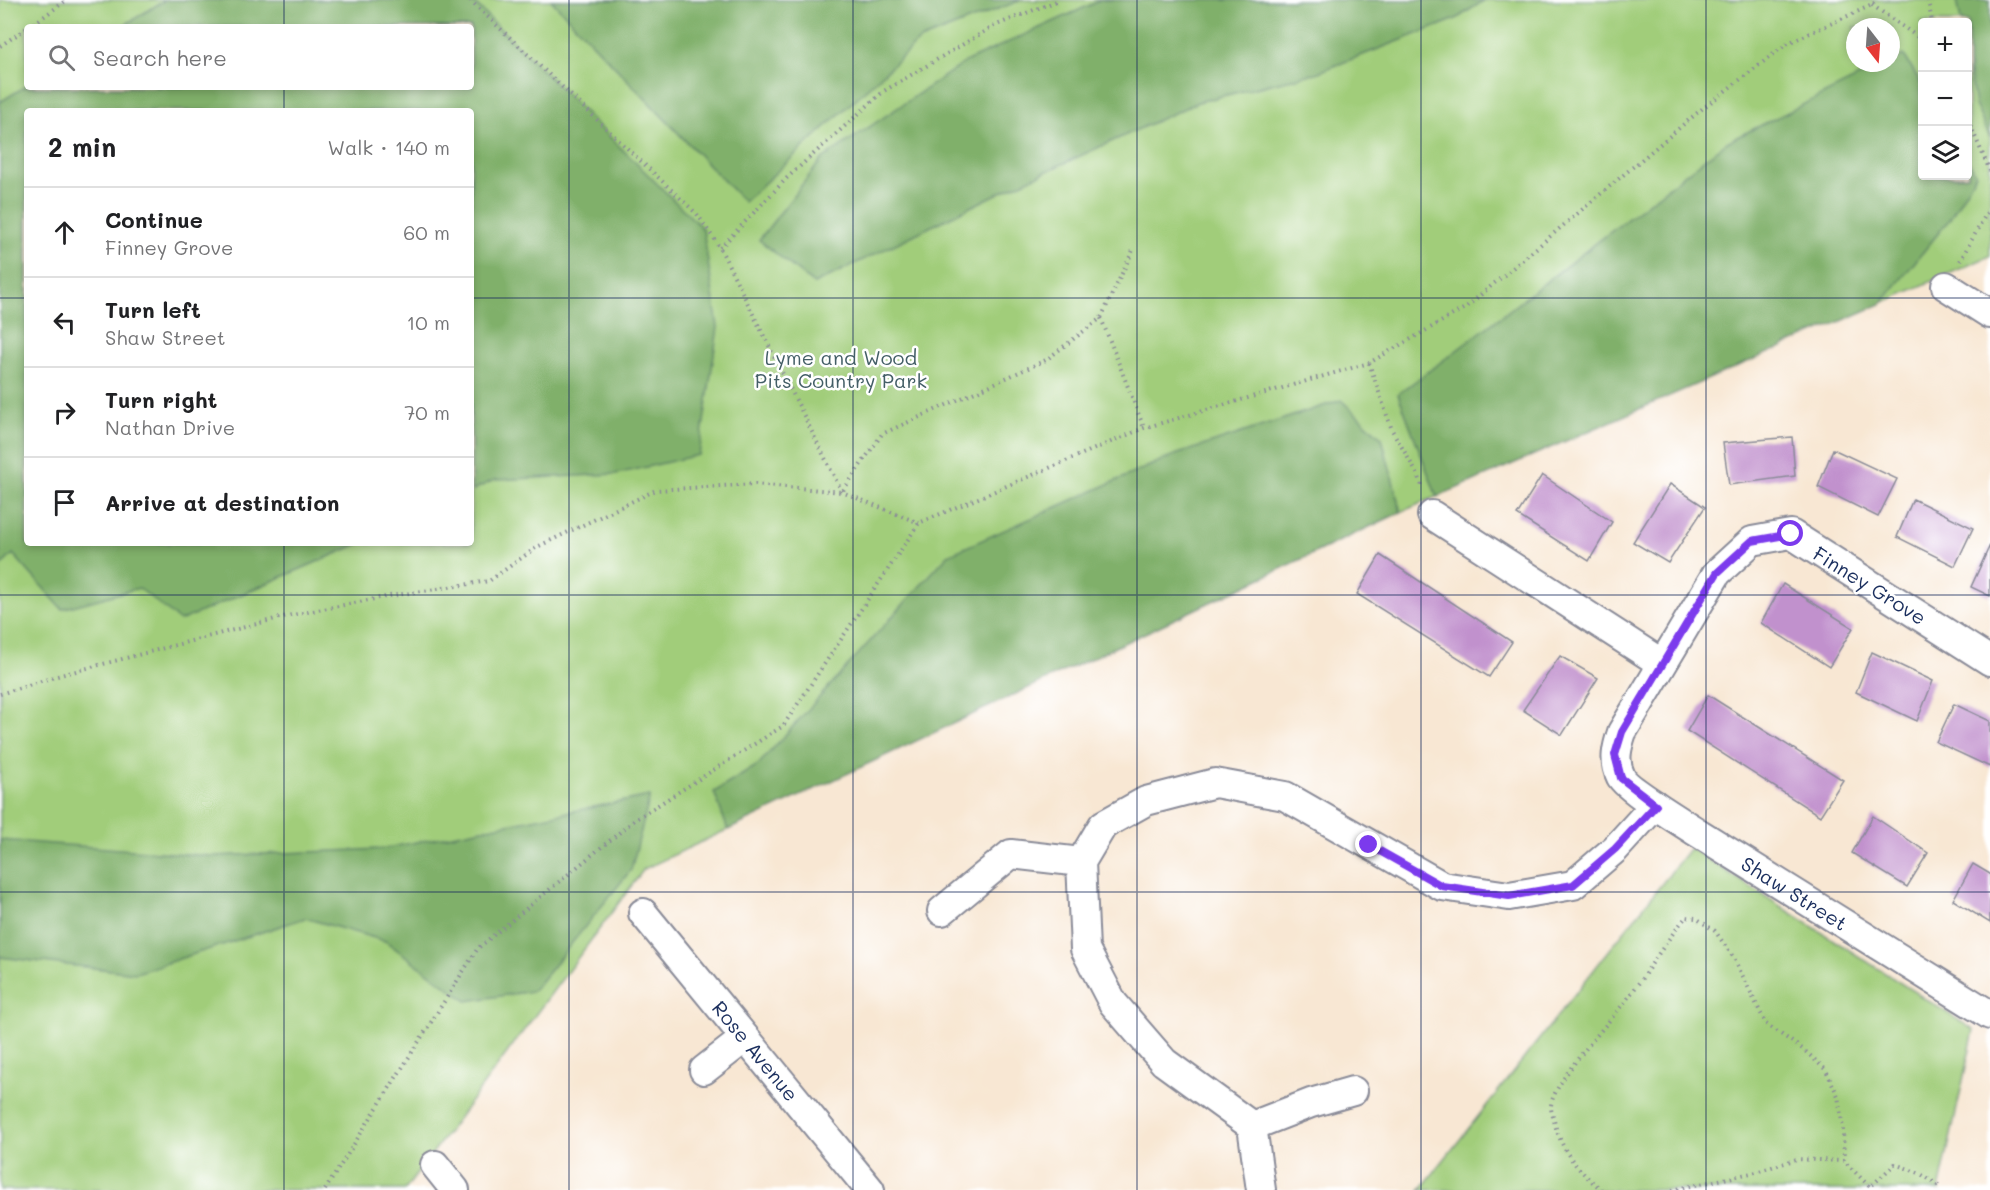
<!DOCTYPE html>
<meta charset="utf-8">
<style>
:root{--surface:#fff;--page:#f2f2f2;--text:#202124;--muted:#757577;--line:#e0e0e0}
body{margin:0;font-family:Mali,sans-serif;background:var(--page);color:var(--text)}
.controls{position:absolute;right:18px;top:18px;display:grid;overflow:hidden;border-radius:6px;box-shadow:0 3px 9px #0003}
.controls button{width:54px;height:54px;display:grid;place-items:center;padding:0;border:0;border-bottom:2px solid var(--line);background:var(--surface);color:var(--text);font:30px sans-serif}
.compass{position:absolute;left:1846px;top:18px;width:54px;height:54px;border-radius:50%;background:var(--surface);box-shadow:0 3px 9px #0003;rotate:163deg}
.stop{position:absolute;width:18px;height:18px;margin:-14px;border:4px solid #7c3aed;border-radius:50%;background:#fff}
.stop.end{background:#7c3aed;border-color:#fff;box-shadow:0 2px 6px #0008}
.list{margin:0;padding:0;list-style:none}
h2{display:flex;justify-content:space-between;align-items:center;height:78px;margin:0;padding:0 24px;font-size:26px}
h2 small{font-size:20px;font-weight:400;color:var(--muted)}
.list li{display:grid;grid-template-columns:39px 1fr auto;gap:18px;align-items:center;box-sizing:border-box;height:90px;padding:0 24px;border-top:2px solid var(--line)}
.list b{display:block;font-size:22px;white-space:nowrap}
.list p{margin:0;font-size:20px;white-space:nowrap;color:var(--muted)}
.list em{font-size:20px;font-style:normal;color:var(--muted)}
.icon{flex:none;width:33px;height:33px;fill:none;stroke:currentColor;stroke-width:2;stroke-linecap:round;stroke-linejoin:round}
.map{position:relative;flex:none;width:1990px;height:1190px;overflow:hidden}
.search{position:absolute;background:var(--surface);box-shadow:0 3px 9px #0003;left:24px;top:24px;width:450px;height:66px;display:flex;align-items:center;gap:15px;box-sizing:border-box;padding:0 21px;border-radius:6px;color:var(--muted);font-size:22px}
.panel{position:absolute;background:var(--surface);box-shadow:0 3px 9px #0003;left:24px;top:108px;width:450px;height:438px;border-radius:6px}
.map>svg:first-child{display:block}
.green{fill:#a1cd7a;stroke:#5e7e6c;stroke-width:1.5;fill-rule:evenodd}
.forest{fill:#80b06a;stroke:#4e7064;stroke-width:1.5}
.building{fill:#c191cd}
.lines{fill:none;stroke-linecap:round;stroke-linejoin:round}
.minor-casing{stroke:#8a8b98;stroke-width:32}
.path{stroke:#8a8b98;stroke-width:4;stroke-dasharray:1.5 4.5;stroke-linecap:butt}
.minor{stroke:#fff;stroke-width:28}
.route{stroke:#7c3aed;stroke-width:8}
.grid{fill:none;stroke:#1b2f5e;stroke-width:1.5;stroke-opacity:0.55}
.labels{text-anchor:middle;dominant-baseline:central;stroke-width:5;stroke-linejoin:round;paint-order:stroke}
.park-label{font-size:20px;fill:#435e66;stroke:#fff}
.street-label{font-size:20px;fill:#1b2f5e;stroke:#fff}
</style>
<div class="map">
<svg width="1990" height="1190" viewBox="0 0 1990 1190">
<rect width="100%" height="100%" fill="#fff"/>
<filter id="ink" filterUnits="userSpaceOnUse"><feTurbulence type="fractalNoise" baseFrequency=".0167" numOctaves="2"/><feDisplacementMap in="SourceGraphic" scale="12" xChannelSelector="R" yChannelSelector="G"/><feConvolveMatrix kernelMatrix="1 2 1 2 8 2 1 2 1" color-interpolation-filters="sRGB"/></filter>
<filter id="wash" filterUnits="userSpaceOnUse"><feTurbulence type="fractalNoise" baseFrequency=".008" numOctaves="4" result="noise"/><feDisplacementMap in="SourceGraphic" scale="24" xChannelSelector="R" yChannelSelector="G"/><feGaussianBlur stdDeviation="1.35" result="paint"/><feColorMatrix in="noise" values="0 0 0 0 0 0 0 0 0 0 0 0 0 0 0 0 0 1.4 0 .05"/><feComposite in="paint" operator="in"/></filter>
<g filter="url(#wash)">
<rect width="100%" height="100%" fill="#f8e7d3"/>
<path class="green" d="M0 0H1990V256L1401 512 644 869 405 1190H0ZM1922 22H1968V176H1922ZM27 27H471V87H27ZM1855 27H1891V63H1855ZM27 111H471V543H27Z
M1690 848 1974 1030 1939 1190H1420Z"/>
<path class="forest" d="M165 0H471L703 229 718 327 699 455 616 474 494 480 471 491V111H27V543H361L180 621 139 588 62 609 13 554 0 567V102L27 85V87H471V27H121Z
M551 0H1021L920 40 744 202Z
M1101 0H1485L1456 19 1316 73 1198 102 999 193 814 284 759 240 822 159 967 61Z
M1957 0H1990V138L1975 105 1968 63V22H1961Z
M1904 55 1922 85V176H1968V160L1976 174 1949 220 1881 304 1437 497 1398 394 1473 338 1727 142Z
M1341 400 1382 438 1401 512 728 830 714 792 758 765 948 555 1172 456Z
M650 796 631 870 533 991 467 1001 385 941 305 918 136 973 0 957V840L213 856 381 849Z"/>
<g id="blocks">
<path class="building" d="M1792 437 1795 476 1729 485 1723 443Z
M1833 449 1897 479 1878 517 1818 487Z
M1542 475 1612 522 1589 561 1517 515Z
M1670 484 1705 507 1668 563 1633 542Z
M1913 499 1973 528 1955 566 1897 537Z
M1990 545V596L1971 587Z
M1380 555 1512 642 1489 677 1357 594Z
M1783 584 1853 628 1829 667 1761 623Z
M1872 652 1933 681 1917 721 1856 692Z
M1560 656 1598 678 1562 735 1523 710Z
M1708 695 1843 780 1820 816 1687 731Z
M1954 704 1990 721V767L1936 742Z
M1873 816 1928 853 1907 887 1852 853Z
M1973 864 1990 874V923L1953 900Z"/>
</g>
</g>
<g filter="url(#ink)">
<use href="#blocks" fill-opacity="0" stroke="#8a8b98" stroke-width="1.5"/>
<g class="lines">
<g class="minor-casing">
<g id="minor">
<path d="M1946 286 1990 314"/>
<path d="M1432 515 1661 663"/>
<path id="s1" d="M1990 661 1791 534 1752 541 1717 573 1622 732C1617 747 1613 761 1621 777 1626 788 1686 825 1700 834L1990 1015"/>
<path d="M942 911 1011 854 1081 862"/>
<path id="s2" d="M643 913 870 1190"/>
<path d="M704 1070 745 1038"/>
<path d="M1353 1091 1311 1103 1252 1126 1164 1062 1113 1003 1085 949 1081 862 1103 825 1146 801 1215 783 1285 796 1442 886 1509 896 1573 885 1615 849 1655 805"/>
<path d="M1252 1126 1261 1190"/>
<path d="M435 1165 455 1190"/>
</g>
</g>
<path class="path" d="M470 0 697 214 720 248 842 492 919 523
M1928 0 1932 22
M1872 5 1922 40
M29 27 67 0
M0 46 27 28
M1968 120 1990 171
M720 248 787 178 884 91 994 26 1059 0
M1960 261 1990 207
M1101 318 1144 428
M1369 363 1392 430 1419 477 1423 489
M0 694 57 676 287 616 390 596 489 581 537 547 656 490 755 484 842 492 882 434 1046 360 1101 318 1134 248
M325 1190 478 948 636 819 783 726 919 523 1144 428 1369 363 1465 308 1703 108 1788 43 1872 5 1877 0
M1602 1190C1578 1170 1564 1155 1555 1125 1554 1119 1551 1112 1551 1107 1551 1083 1611 1021 1627 999 1647 973 1664 943 1686 917L1696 918 1715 931 1734 958 1766 1024 1804 1050 1826 1070 1838 1096 1843 1129 1844 1161
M1672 1190 1756 1172 1797 1159 1844 1161 1870 1187 1895 1164 1919 1173 1940 1186"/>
<use href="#minor" class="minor"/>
</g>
</g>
<g class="lines" filter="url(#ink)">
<path class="route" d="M1369 845 1442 886 1509 896 1573 885 1615 849 1656 805 1621 778 1615 755 1622 732 1717 573 1752 541 1791 534"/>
</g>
<path class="grid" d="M284 0V27M569 0V1190M853 0V1190M1137 0V1190M1421 0V1190M1706 0V1190M284 87V111M0 298H27M471 298H1990M284 543V1190M0 595H1990M0 892H1990"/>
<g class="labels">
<g class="park-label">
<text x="841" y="357">Lyme and Wood<tspan x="841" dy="23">Pits Country Park</tspan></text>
</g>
<g class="street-label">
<text transform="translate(1870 585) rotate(32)">Finney Grove</text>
<text stroke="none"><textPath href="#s1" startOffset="764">Shaw Street</textPath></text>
<text stroke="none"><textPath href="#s2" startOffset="178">Rose Avenue</textPath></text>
</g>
</g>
</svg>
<div class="controls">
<button>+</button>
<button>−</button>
<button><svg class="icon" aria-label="layers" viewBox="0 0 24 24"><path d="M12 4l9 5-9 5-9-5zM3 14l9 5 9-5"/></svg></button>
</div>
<svg class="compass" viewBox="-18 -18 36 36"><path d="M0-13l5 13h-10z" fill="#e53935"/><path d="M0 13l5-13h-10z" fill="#757577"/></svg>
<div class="stop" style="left:1791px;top:534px"></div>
<div class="stop end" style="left:1369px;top:845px"></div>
<div class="search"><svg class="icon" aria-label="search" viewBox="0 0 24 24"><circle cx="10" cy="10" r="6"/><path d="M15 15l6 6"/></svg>Search here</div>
<section class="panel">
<h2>2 min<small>Walk · 140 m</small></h2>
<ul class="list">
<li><svg class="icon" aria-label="ahead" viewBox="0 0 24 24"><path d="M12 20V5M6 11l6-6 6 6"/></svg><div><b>Continue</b><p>Finney Grove</p></div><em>60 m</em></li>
<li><svg class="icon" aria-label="left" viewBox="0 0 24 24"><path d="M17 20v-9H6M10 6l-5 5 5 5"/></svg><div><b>Turn left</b><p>Shaw Street</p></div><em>10 m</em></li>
<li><svg class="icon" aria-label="right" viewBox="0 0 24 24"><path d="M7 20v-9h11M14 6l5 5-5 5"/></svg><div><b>Turn right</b><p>Nathan Drive</p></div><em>70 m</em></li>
<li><svg class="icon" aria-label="arrive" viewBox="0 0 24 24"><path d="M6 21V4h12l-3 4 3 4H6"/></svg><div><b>Arrive at destination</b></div></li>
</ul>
</section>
</div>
